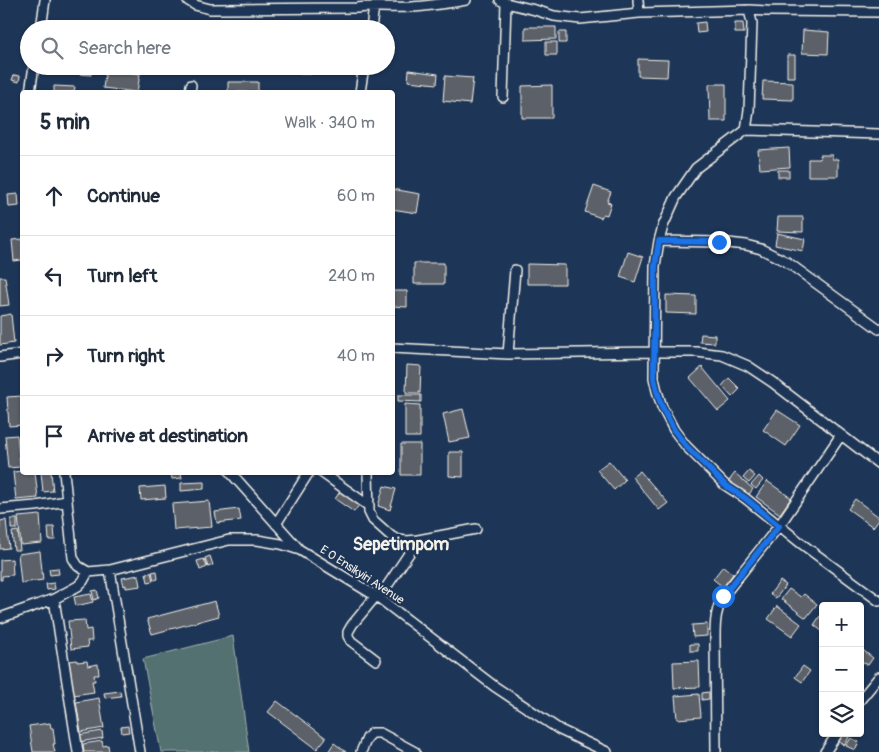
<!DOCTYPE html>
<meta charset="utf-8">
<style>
:root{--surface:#fff;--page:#f2f2f3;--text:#1f2937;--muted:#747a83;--line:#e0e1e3}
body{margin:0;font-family:Pangolin,sans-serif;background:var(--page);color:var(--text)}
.controls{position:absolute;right:15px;bottom:15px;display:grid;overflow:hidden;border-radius:5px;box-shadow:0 1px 4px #0004}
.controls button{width:45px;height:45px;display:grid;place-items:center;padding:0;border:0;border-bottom:1px solid var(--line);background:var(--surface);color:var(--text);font:25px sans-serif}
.stop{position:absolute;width:15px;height:15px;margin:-11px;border:4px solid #1a73e8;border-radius:50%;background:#fff}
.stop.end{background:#1a73e8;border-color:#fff;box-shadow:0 1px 5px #0008}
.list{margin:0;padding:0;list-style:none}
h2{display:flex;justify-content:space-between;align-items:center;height:65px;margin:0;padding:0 20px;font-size:21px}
h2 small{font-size:16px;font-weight:400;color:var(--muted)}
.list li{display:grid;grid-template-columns:32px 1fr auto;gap:15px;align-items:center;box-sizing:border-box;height:80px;padding:0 20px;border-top:1px solid var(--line)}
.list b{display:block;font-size:19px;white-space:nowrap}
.list em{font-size:16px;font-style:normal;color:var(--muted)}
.icon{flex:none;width:28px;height:28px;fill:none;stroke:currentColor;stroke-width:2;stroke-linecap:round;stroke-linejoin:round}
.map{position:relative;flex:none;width:879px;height:752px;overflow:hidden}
.search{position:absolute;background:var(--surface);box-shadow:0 1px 4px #0004;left:20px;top:20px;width:375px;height:55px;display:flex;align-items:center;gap:12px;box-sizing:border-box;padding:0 18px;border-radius:28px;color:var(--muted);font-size:19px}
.panel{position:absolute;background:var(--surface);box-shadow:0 1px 4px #0004;left:20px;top:90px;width:375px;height:385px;border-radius:5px}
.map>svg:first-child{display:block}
.green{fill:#53716f;stroke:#a4b1ac}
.building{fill:#5b6167;stroke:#f4f1e8}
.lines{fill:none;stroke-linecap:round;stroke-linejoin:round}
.minor-casing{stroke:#f4f1e8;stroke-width:12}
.minor{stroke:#1d3557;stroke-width:9}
.route{stroke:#1a73e8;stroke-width:6}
.labels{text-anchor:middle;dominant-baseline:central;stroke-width:5;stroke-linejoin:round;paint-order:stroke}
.street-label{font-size:12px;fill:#f4f1e8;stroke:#1d3557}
.district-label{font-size:18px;font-weight:bold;fill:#f4f1e8;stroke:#1d3557}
</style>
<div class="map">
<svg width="879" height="752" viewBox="0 0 879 752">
<rect width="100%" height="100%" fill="#1d3557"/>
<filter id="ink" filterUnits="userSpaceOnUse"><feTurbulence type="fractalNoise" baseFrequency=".02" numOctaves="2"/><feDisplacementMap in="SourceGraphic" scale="10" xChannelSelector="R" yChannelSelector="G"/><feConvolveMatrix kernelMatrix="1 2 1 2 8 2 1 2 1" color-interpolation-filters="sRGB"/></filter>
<g filter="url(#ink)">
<path class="green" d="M233 636 249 752H161L143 659Z"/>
<path class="building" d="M255 21 263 22V29H255Z
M705 22 706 32 697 33 696 23Z
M735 23H743L744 33H735Z
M525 27H556V39L525 40Z
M803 30 829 32 828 54 802 53Z
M559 32H566V43H559Z
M546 42H557V55H546Z
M787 55H795V77H787Z
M638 59 668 60 667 77 638 76Z
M80 66H91V75L79 74Z
M300 66H311V74H300Z
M106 69 140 74 137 92 103 88Z
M409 70 438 74 437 84 408 81Z
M14 75 20 76 19 82 12 80Z
M445 76 473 78 470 104 443 101Z
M763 81 793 82V100L762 99Z
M228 82H258V92H228Z
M709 84H726V121H710Z
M552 85V118H522V86Z
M54 86 75 87 74 92H54Z
M789 148 790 167 760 169 758 150Z
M820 155H832V159H838V176H808V159H820Z
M778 170H789V177H778Z
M594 186 611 192 607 202 611 203 607 215 603 214 601 218 585 212Z
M392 189 420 194 417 213 392 209Z
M18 194 19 206 9 207 8 195Z
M778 217H803V232L777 231Z
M777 233 805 239 803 251 775 245Z
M22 239V260L14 261 12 240Z
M628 252 643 257 635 282 620 277Z
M414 263H444V284H414Z
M527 264 565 265V284H527Z
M0 277H5L9 305 0 306Z
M392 291H407V307L392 306Z
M666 295 696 296V314L666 313Z
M11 314 14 343 0 345V316Z
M701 334 715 335V343L700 342Z
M407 365 421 366 420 393H406Z
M702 367 730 401 718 411 690 378Z
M729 378 740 389 732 397 722 386Z
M398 395H421V402L398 401Z
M22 396V425L9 426 7 397Z
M405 404 420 405V437H405Z
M463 409 470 438 449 442 443 414Z
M777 410 800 425 786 446 763 430Z
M17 435 20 467 8 468 5 436Z
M401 444H420V475H401Z
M449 452H463V477L449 476Z
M609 461 625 480 614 490 597 470Z
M22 471V472H35L38 498 16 500 13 472Z
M640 471 668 503 659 510 632 477Z
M749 471 755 476 749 483 743 478Z
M41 472H51L53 491 43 492Z
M171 472H181L182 478 172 479Z
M735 473 753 489 747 497 728 482Z
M759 476 763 480 756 489 751 485Z
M767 481 791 498 780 514 756 497Z
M204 482V489L181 491V483Z
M165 486 166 498 141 500 140 488Z
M384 486 396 489 390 510 378 506Z
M341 490 361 502 354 512 335 499Z
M855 499 879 517V519L873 527 848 509Z
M209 501 212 527 174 530 172 504Z
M239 509 241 520 217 523 215 512Z
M40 515 42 543 21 545 18 517Z
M11 519H17V529H11Z
M6 520 9 548 0 549V521Z
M48 527H54L55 540H49Z
M18 531 20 550H14L12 532Z
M40 551 43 580 21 583 18 554Z
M210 556 213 565 208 567 205 558Z
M12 559 13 575 2 576V580H0V560Z
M204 559 207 567 200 570 197 561Z
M723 566 733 574 723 587 713 579Z
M58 568 59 574 50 575 49 569Z
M157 571 158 579 154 580 152 572Z
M151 572 153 581 148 582 146 573Z
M139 575 141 586 126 588V585L124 586 122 578Z
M780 581 786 585 776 598 770 594Z
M54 583 55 589 47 590 46 584Z
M789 589 801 597 804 594 817 604 806 618 781 599Z
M97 590 99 598 94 600 92 591Z
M91 594 93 602 76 606 74 597Z
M215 601 219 616 152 634 147 619Z
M777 606 801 624 792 636 768 619Z
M820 616 823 618V632L814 625Z
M85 620 86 630 91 629 92 641H87L88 647 71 649 68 621Z
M707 624V636L693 637 692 625Z
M690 644H698V651H690Z
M860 648 873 658 868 665 860 660Z
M77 660V662L87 661 88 666 98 664 99 675H94L95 681H92L94 692 73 695 69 661Z
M699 661 700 687 674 688 673 662Z
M803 666 810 671 802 682 795 677Z
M120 691 121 696 105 698 104 693Z
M709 692V699L702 700V693Z
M699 694 701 717 677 719 675 696Z
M99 698 104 728 81 732 76 702Z
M277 701 326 738 317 749 268 712Z
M50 723 51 728H53L55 744H53L55 752H33L29 726Z
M128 726 129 732 122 733 121 727Z
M102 731 103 738 79 742 78 735Z
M841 733 849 737 845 745 837 741Z
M851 738 859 742 855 750 846 746Z
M102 741 103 746 108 745 109 752H84L83 744Z
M334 743 346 752H328Z"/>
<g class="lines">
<g class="minor-casing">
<path id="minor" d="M187 0 195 5 210 9 357 8C375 6 394 8 412 7 430 6 448 3 466 0
M500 0 506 3 535 10 554 16 580 19 639 13 749 10 767 11 879 12
M638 0 639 13
M749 10 752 23 749 110 746 130 696 168 676 197 663 226 659 241 655 266 654 378 657 391 662 407 674 430 686 446 725 485 745 498 802 544 879 601
M41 29 45 0
M371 29 374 6
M30 92 34 66
M190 92 191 85
M360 92 364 66
M503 97 506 3
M746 130 879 134
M659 241 719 242 746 245 761 249 787 262 879 329
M392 348 508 354 654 352H697L722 355 748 366 772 382 879 464
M508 354 515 270
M0 357 22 354
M64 472 73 558 78 566 88 572 110 570 229 540H257L281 544 300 550 379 598 494 686 560 730 607 752
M230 472 298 548
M321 472 369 506
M368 472 369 512 373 520 392 537 399 540 406 541 418 540 476 529
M0 509 36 506 67 501
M276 524 309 472
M110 570 140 752
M376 596 352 625 348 632V636L351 641 376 660
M379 598 418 540
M54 599 78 752
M0 618 54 599 78 586 83 581 88 572
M860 700 879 677
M361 752 367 738 372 733H380L415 752
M716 752 715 637C715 622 716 609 723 596L779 526 841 435
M825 752 838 733"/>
</g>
<use href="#minor" class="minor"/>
</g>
</g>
<g class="lines" filter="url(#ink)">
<path class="route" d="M719 242 659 241 655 266 654 378 657 391 662 407 674 430 686 446 725 485 745 498 779 526 723 596"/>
</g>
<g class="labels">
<g class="street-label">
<text transform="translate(362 575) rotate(33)">E O Ensikyiri Avenue</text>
</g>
<g class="district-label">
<text x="401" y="544">Sepetimpom</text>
</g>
</g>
</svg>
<div class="controls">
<button>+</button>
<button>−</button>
<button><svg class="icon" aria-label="layers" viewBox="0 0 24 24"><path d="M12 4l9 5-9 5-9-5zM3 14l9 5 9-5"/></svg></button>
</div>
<div class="stop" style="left:723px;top:596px"></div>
<div class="stop end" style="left:719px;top:242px"></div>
<div class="search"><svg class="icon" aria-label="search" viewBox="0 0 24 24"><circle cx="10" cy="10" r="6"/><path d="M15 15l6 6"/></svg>Search here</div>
<section class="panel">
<h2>5 min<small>Walk · 340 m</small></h2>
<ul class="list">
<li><svg class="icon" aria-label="ahead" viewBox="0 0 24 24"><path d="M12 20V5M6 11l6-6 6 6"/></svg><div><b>Continue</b></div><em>60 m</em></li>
<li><svg class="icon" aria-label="left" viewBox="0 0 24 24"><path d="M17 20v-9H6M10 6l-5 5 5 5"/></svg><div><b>Turn left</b></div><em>240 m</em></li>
<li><svg class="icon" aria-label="right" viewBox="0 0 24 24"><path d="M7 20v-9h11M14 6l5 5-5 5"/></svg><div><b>Turn right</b></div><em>40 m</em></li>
<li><svg class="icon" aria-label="arrive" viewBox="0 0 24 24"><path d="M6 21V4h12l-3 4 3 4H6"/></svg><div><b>Arrive at destination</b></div></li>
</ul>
</section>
</div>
